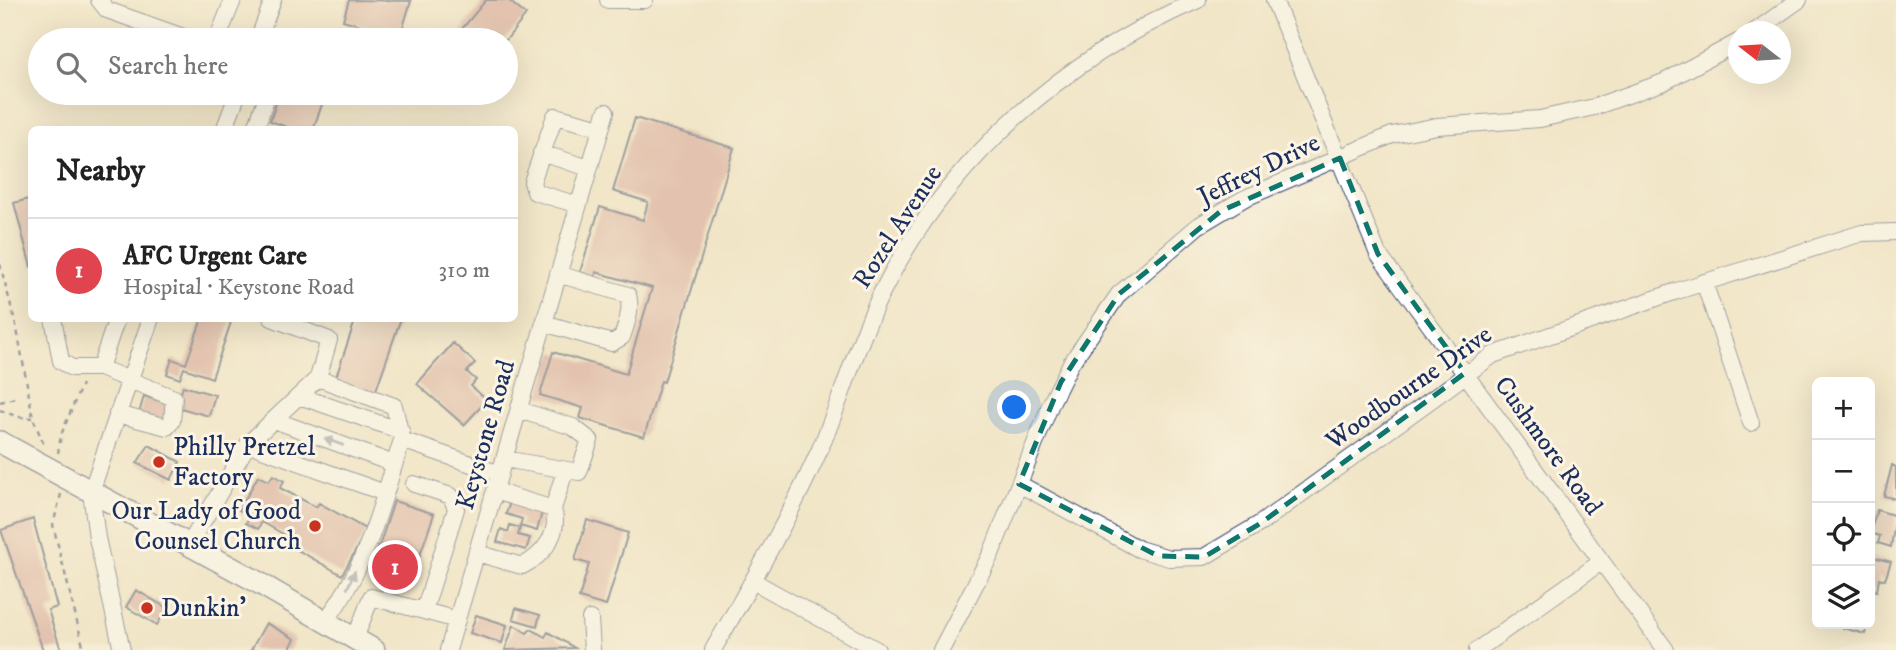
<!DOCTYPE html>
<meta charset="utf-8">
<style>
:root{--surface:#fff;--page:#f2f2f2;--text:#222;--muted:#767676;--line:#e0e0e0;--accent:#c8321e}
body{margin:0;font-family:"IM FELL DW Pica",serif;background:var(--page);color:var(--text)}
.controls{position:absolute;right:21px;bottom:21px;display:grid;overflow:hidden;border-radius:10px;box-shadow:0 7px 28px #0002}
.controls button{width:63px;height:63px;display:grid;place-items:center;padding:0;border:0;border-bottom:2px solid var(--line);background:var(--surface);color:var(--text);font:35px sans-serif}
.compass{position:absolute;left:1728px;top:21px;width:63px;height:63px;border-radius:50%;background:var(--surface);box-shadow:0 7px 28px #0002;rotate:287deg}
.you{position:absolute;left:1015px;top:408px;width:24px;height:24px;margin:-18px;border:5px solid #fff;border-radius:50%;background:#1a73e8;box-shadow:0 0 0 10px #1a73e833}
.badge{display:grid;place-items:center;width:46px;height:46px;border-radius:50%;background:var(--accent);color:#fff;font-size:23px;font-weight:700}
.pin{position:absolute;translate:-50% -50%;border:4px solid #fff;box-shadow:0 2px 7px #0006}
.list{margin:0;padding:0;list-style:none}
h2{display:flex;justify-content:space-between;align-items:center;height:91px;margin:0;padding:0 28px;font-size:30px}
h2 small{font-size:23px;font-weight:400;color:var(--muted)}
.list li{display:grid;grid-template-columns:46px 1fr auto;gap:21px;align-items:center;box-sizing:border-box;height:105px;padding:0 28px;border-top:2px solid var(--line)}
.list b{display:block;font-size:26px;white-space:nowrap}
.list p{margin:0;font-size:23px;white-space:nowrap;color:var(--muted)}
.list em{font-size:23px;font-style:normal;color:var(--muted)}
.icon{flex:none;width:38px;height:38px;fill:none;stroke:currentColor;stroke-width:2;stroke-linecap:round;stroke-linejoin:round}
.map{position:relative;flex:none;width:1896px;height:650px;overflow:hidden}
.search{position:absolute;background:var(--surface);box-shadow:0 7px 28px #0002;left:28px;top:28px;width:490px;height:77px;display:flex;align-items:center;gap:18px;box-sizing:border-box;padding:0 24px;border-radius:38px;color:var(--muted);font-size:26px}
.panel{position:absolute;background:var(--surface);box-shadow:0 7px 28px #0002;left:28px;top:126px;width:490px;height:196px;border-radius:10px}
.map>svg:first-child{display:block}
.building{fill:#d39a93}
.lines{fill:none;stroke-linecap:round;stroke-linejoin:round}
.minor-casing{stroke:#3b4a6e;stroke-width:18}
.major-casing{stroke:#3b4a6e;stroke-width:24}
.path{stroke:#3b4a6e;stroke-width:2.5;stroke-dasharray:5 5;stroke-linecap:butt}
.minor{stroke:#fff;stroke-width:16}
.major{stroke:#fff;stroke-width:21}
.oneway{fill:#8d97ae}
.marked{fill:none;stroke:#0f766e;stroke-width:5;stroke-dasharray:14 9;stroke-linejoin:round}
.poi-dot{fill:#c8321e;stroke:#fcf5e5;stroke-width:2.5}
.labels{text-anchor:middle;dominant-baseline:central;stroke-width:6;stroke-linejoin:round;paint-order:stroke}
.street-label{font-size:26px;fill:#1b2f5e;stroke:#fcf5e5}
.poi-label{font-size:26px;fill:#1b2f5e;stroke:#fcf5e5;text-anchor:start}
</style>
<div class="map">
<svg width="1896" height="650" viewBox="0 0 1896 650">
<rect width="100%" height="100%" fill="#fcf5e5"/>
<filter id="ink" filterUnits="userSpaceOnUse"><feTurbulence type="fractalNoise" baseFrequency=".0143" numOctaves="2"/><feDisplacementMap in="SourceGraphic" scale="14" xChannelSelector="R" yChannelSelector="G"/><feConvolveMatrix kernelMatrix="1 2 1 2 8 2 1 2 1" color-interpolation-filters="sRGB"/></filter>
<filter id="wash" filterUnits="userSpaceOnUse"><feTurbulence type="fractalNoise" baseFrequency=".00686" numOctaves="4" result="noise"/><feDisplacementMap in="SourceGraphic" scale="28" xChannelSelector="R" yChannelSelector="G"/><feGaussianBlur stdDeviation="1.57" result="paint"/><feColorMatrix in="noise" values="0 0 0 0 0 0 0 0 0 0 0 0 0 0 0 0 0 1.4 0 .05"/><feComposite in="paint" operator="in"/></filter>
<g filter="url(#wash)">
<rect width="100%" height="100%" fill="#f1e5c7"/>
<g id="blocks">
<path class="building" d="M349 0 411 1 400 37 343 20Z
M486 0H508L526 15 506 40H462L456 36Z
M302 93H326L313 130H296L270 121 279 95 299 101Z
M635 118 734 148 664 382 661 381 644 437 580 418 583 408 540 395 553 352 626 374 652 288 596 272 595 277 580 272 600 207 643 220 648 202 613 191Z
M32 198V267H31L14 203Z
M202 318 231 322 212 378 184 368 180 379 167 374 172 359 186 364Z
M356 318H401L375 393 335 380Z
M453 343 475 363 467 372 476 380 471 386 487 400 464 425 417 384Z
M183 386 215 395 209 416 177 407Z
M144 396 169 404 163 425 138 417Z
M149 445 180 462 171 480 137 463Z
M1892 465 1896 467V499L1884 496Z
M273 475 284 481 280 488 316 507 319 503 367 530 342 575 294 548 297 542 262 522 258 529 246 523 250 516 239 510 258 476 269 481Z
M394 501 434 514 410 584 371 571Z
M510 502 542 512 537 531 520 526 522 519 506 514Z
M1877 510 1896 516 1891 547 1878 543 1880 536 1870 533Z
M33 519 57 607 48 610 61 650H43L1 530Z
M587 520 628 533 606 606 579 598 589 564 575 560Z
M510 525 520 528 518 535 530 538 526 550 497 542 501 529 508 532Z
M1870 556 1891 562 1885 580 1879 578 1877 591 1870 589Z
M136 590 167 608 157 625 126 607Z
M516 608 540 615 537 626 513 619Z
M476 615 507 625 502 643 470 633Z
M266 623 295 639 289 650H251Z
M1844 624H1865L1867 627 1865 634 1843 628Z
M514 625 527 633 531 629 545 637 548 632 575 648 505 650Z"/>
</g>
</g>
<g filter="url(#ink)">
<use href="#blocks" fill-opacity="0" stroke="#3b4a6e" stroke-width="2"/>
<g class="lines">
<g class="minor-casing">
<path id="minor" d="M99 0 107 10 192 40
M608 0H645
M1274 0 1378 254 1666 650
M1754 32 1799 0
M217 40 233 0
M258 40 273 0
M224 130 238 93
M260 130 256 128 268 93
M541 153 589 168
M578 205 535 192 532 182 555 116 601 128
M1704 282 1751 423
M53 318 61 361 72 368H100
M272 318 329 340 318 378
M544 323 612 343 622 337C627 323 632 309 628 295L558 274
M299 396 401 431
M117 414 167 427 172 421 174 398 100 368 117 318
M274 420 394 464
M248 444 385 493
M504 459 579 472 590 440 573 427 519 410
M1019 484 1139 549 1169 558 1204 557 1261 523 1493 355 1677 291 1862 233 1896 232
M553 509 565 471
M189 545 248 444 318 378 394 406 402 440 500 474
M477 553 522 566C543 556 561 533 553 509L495 491
M753 581 877 650
M424 611 457 620
M590 619 592 650
M325 621C366 571 382 502 402 440
M355 639 371 597 424 611 456 509 451 496 414 484
M122 650 97 538 91 492 151 318
M448 650 606 112
M713 650C751 584 789 519 820 449 842 398 857 343 882 292 949 159 1063 59 1198 0
M941 650 991 554 1052 401 1071 363 1119 294 1198 226 1243 199 1392 135 1437 126 1540 119 1594 107 1664 82 1738 42
M1477 650 1601 562"/>
</g>
<g class="major-casing">
<path id="major" d="M0 442 254 580 374 650"/>
</g>
<path class="path" d="M0 264 17 329 33 418 44 445
M0 402 19 397
M0 410 18 417 33 418
M58 453 61 435 82 384
M61 494 53 525 84 650"/>
<use href="#minor" class="minor"/>
<use href="#major" class="major"/>
</g>
<defs><path id="oneway-solid" d="M-6-.8H1V-3.2L6.5 0L1 3.2V.8H-6Z" transform="scale(1.75)"/></defs>
<g class="oneway">
<use href="#oneway-solid" transform="translate(334 442) rotate(-160)"/>
<use href="#oneway-solid" transform="translate(351 580) rotate(-66)"/>
</g>
</g>
<path d="M0 0H1896V650H0ZM1340 158 1378 254 1465 373 1261 523 1204 557 1158 556 1019 484 1061 382 1119 294 1221 211Z" fill="#f1e5c7" fill-opacity=".55" fill-rule="evenodd"/>
<path class="marked" d="M1340 158 1378 254 1465 373 1261 523 1204 557 1158 556 1019 484 1061 382 1119 294 1221 211Z"/>
<g class="poi-dot">
<circle cx="159" cy="462" r="7"/>
<circle cx="315" cy="526" r="7"/>
<circle cx="147" cy="608" r="7"/>
</g>
<g class="labels">
<g class="street-label">
<text transform="translate(1259 170) rotate(-26)">Jeffrey Drive</text>
<text transform="translate(898 227) rotate(-57)">Rozel Avenue</text>
<text transform="translate(1409 388) rotate(-35)">Woodbourne Drive</text>
<text transform="translate(486 435) rotate(-74)">Keystone Road</text>
<text transform="translate(1548 446) rotate(54)">Cushmore Road</text>
</g>
<g class="poi-label">
<text x="173" y="447">Philly Pretzel<tspan x="173" dy="30">Factory</tspan></text>
<text x="301" y="511" text-anchor="end">Our Lady of Good<tspan x="301" dy="30">Counsel Church</tspan></text>
<text x="161" y="608">Dunkin'</text>
</g>
</g>
</svg>
<div class="controls">
<button>+</button>
<button>−</button>
<button><svg class="icon" aria-label="locate" viewBox="0 0 24 24"><circle cx="12" cy="12" r="6"/><path d="M12 2v4M12 18v4M2 12h4M18 12h4"/></svg></button>
<button><svg class="icon" aria-label="layers" viewBox="0 0 24 24"><path d="M12 4l9 5-9 5-9-5zM3 14l9 5 9-5"/></svg></button>
</div>
<svg class="compass" viewBox="-18 -18 36 36"><path d="M0-13l5 13h-10z" fill="#e53935"/><path d="M0 13l5-13h-10z" fill="#767676"/></svg>
<div class="you"></div>
<div class="pin badge" style="left:395px;top:567px;background:#e0444e">1</div>
<div class="search"><svg class="icon" aria-label="search" viewBox="0 0 24 24"><circle cx="10" cy="10" r="6"/><path d="M15 15l6 6"/></svg>Search here</div>
<section class="panel">
<h2>Nearby<small></small></h2>
<ul class="list">
<li><span class="badge" style="background:#e0444e">1</span><div><b>AFC Urgent Care</b><p>Hospital · Keystone Road</p></div><em>310 m</em></li>
</ul>
</section>
</div>
